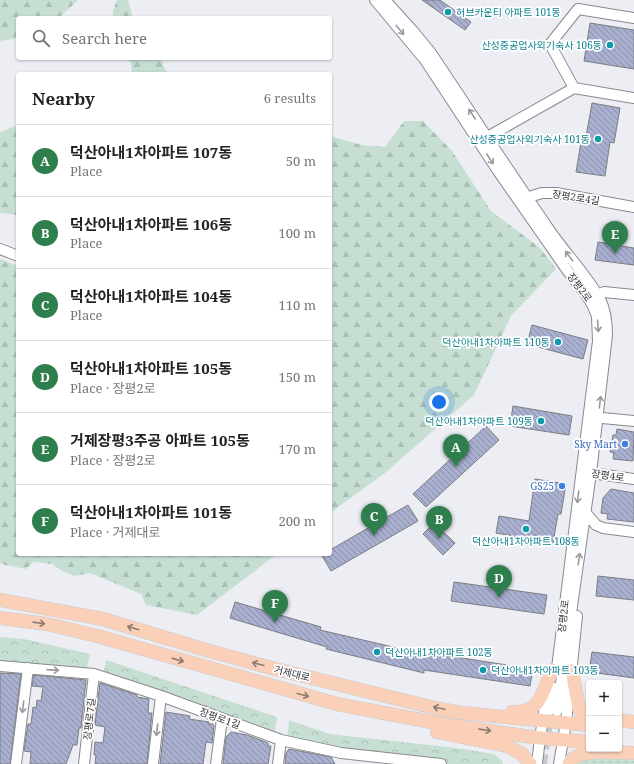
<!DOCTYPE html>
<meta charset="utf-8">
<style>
:root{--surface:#fff;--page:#f6f6f6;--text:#222;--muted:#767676;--line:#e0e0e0;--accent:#2f7e4e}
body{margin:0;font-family:"Noto Serif","Noto Sans KR",serif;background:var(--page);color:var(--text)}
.controls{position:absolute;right:12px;bottom:12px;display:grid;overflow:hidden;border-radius:4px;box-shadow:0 1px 3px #0004}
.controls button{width:36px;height:36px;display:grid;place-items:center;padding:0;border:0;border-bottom:1px solid var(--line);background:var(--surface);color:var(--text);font:20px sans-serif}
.you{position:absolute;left:439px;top:402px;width:14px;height:14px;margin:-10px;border:3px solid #fff;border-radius:50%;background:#1a73e8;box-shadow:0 0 0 6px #1a73e833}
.badge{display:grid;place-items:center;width:26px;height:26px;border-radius:50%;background:var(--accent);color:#fff;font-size:13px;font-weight:700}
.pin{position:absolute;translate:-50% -33px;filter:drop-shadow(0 1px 2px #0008)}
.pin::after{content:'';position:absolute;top:21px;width:14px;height:12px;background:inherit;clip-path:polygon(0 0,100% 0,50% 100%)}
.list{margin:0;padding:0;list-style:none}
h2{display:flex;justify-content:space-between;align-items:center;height:52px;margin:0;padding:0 16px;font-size:17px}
h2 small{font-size:13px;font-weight:400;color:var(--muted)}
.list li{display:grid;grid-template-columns:26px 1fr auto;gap:12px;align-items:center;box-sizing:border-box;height:72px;padding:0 16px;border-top:1px solid var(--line)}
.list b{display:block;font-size:15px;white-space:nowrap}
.list p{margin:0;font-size:13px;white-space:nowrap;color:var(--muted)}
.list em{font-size:13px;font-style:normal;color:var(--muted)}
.icon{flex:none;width:22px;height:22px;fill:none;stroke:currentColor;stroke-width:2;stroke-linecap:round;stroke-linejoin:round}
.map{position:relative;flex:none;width:634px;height:764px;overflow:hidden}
.search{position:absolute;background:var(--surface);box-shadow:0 1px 3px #0004;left:16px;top:16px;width:316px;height:44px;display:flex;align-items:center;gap:10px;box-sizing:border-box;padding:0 14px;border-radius:4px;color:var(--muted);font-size:15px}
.panel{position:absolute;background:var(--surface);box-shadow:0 1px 3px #0004;left:16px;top:72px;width:316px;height:484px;border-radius:4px}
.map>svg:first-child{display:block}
.grass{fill:url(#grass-dots)}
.forest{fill:url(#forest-firs)}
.park{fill:url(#park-crowns)}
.building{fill:url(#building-back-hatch);stroke:#7c7d83}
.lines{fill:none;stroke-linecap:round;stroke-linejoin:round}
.minor-tunnel{stroke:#c8c9ce;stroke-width:10;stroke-dasharray:10 5;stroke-linecap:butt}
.minor-casing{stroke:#88898f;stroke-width:12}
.major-casing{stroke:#cacacb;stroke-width:14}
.minor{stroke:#fff;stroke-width:10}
.major{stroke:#fad0b9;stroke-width:13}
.oneway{stroke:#9a9a9b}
.oneway2{stroke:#8d7b72}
.culture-dot{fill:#0f9aa8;stroke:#fff;stroke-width:1.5}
.shop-dot{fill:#3f7fe0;stroke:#fff;stroke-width:1.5}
.labels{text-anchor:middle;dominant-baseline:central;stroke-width:3.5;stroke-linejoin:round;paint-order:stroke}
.culture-label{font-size:10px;fill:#0d838f;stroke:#fff;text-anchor:end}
.street-label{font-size:10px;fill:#343537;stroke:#fff}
.shop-label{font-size:10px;fill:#366cbe;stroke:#fff;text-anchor:end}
</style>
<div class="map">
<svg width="634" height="764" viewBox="0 0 634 764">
<defs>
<pattern id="grass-dots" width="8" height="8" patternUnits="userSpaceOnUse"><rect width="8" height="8" fill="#c6dfd2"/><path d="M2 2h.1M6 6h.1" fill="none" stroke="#abc0b5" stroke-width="1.8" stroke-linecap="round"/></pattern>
<pattern id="forest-firs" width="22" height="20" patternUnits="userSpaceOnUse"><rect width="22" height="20" fill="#c6dfd2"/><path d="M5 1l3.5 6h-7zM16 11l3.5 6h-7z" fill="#abc0b5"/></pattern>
<pattern id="park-crowns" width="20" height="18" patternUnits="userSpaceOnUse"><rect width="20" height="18" fill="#c6dfd2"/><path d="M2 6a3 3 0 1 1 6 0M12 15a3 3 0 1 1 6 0" fill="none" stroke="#abc0b5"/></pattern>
<pattern id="building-back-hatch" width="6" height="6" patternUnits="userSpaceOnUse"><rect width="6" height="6" fill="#a9afcf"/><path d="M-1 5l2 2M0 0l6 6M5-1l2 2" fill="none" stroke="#8a8fa9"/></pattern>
</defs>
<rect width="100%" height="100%" fill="#edeef4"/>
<path class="grass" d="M582 758 634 759V764H573Z"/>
<path class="forest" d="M0 0H78L59 18H18V38L0 41Z
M117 0H128L133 18H113V11Z
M125 58H161L164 67 169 74H132L131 62Z
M404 121H423L452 151 491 211 540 248 556 269 511 316 474 395 385 473 330 513V136L362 145 385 147Z
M18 125V215L0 213V132Z
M0 259 18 266V554H277L197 615 146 605 141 594 90 573 74 576 62 571 52 564 33 562 26 569 5 565 0 563Z"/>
<path class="park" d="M0 637 24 639 90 654 86 672 0 666Z
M106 660 277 717 274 737 103 677Z
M289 720 329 734 457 748 494 754 502 761 503 764H441L287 741Z"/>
<path class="building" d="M422 0H440L471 22 465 30Z
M590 23 634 30V69L584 61Z
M592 103 620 108 614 143 610 142 605 176 576 172 582 136 586 137Z
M598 242 634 248V265L595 260Z
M532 325 588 340 583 359 527 344Z
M513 406 572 416 569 435 510 426Z
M486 426 499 440 426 507 413 494Z
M617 429 634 432 633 461 613 459 614 453 610 452 613 435H616Z
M535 479 566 484 561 514H558L553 543 496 533 499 516 529 521Z
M611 489 634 493V522L607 519 608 514 601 513 603 498Z
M408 505 418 521 331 571 321 554H330V550Z
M434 523 455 543 443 555 423 534Z
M598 576 634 580V600L596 596Z
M454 582 547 595 544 614 451 601Z
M235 602 321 627 320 630 436 657V654L533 669 530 686 424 670V673L326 649 327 647 230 618Z
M592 652 634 657V678L589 672Z
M0 673 21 674 10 764H0Z
M34 675 86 680 81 728H79L77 745H73L66 764H30L31 752 24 751 28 724H31L33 707 36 708 37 700 41 701 43 687 32 686Z
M100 683 137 695V697L149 699 148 713H152L147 764H95L96 755H94L95 742 103 743 105 727 95 725Z
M166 712 190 716 189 719 209 722V724H213L214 726 212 743 206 742 203 764H160Z
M231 732 247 735 268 743V746H271L268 764H223L226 737Z
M289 749 331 757 335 764H285L286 753Z"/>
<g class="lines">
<path class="minor-tunnel" d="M542 764 549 715"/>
<g class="minor-casing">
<path id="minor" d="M375 0 425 60 498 171 567 270 584 292 592 304 597 316 598 341 557 668
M385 0 413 31 431 53C470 111 508 170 548 228 564 252 586 274 600 299 606 311 607 322 607 335L591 473 557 711
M574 88 550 44 578 9 634 18
M482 140 574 88 634 98
M523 201 532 196 542 193H556L634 207
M0 249 18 256
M592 298 604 292 634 295
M592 417 634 421
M584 472 634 479
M586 513 596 525 603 528 634 532
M0 666 94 674 161 696 281 740 341 753 441 764
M550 710 554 688
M16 764 28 668
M84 764 94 674
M153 764 161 696
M216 764 222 719
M278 764 281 740
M537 764 540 738 546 700
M559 764 566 722 577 616"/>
</g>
<g class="major-casing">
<path id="major" d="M0 600 103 619 206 650 279 670 439 709 463 713 589 725
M0 618 47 624 97 636 337 704 447 725 540 738 589 742
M572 671 579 708 581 712 589 716
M512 712C542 713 542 692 552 670
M619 720 634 722
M437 732 507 746 522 754 530 764
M569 764C571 760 573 757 578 756 592 749 618 753 634 753"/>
</g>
<use href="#minor" class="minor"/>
<use href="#major" class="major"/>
</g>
<defs><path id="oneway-shaft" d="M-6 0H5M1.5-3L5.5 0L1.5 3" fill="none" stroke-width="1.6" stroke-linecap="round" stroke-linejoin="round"/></defs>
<g class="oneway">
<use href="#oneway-shaft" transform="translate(400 30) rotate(50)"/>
<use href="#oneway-shaft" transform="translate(472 114) rotate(-123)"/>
<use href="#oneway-shaft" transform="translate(490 159) rotate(57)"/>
<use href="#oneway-shaft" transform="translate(569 256) rotate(-127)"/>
<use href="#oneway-shaft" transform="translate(598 326) rotate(86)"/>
<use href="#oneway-shaft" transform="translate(600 402) rotate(-84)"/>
<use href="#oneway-shaft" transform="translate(578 497) rotate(97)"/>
<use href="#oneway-shaft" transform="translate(579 559) rotate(-82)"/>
<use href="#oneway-shaft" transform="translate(53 670) rotate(4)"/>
<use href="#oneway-shaft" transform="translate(23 707) rotate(97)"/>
<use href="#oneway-shaft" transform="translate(157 730) rotate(97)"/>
</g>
<g class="oneway2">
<use href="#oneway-shaft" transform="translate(39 623) rotate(8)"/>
<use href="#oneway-shaft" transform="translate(133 628) rotate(-163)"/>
<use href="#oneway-shaft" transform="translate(178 660) rotate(16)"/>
<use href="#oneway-shaft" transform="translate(258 664) rotate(-165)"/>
<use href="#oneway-shaft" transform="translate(303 695) rotate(15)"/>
<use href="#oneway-shaft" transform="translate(439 708) rotate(-168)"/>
<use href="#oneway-shaft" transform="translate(485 730) rotate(8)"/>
</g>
<g class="culture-dot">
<circle cx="448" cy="12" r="4"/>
<circle cx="610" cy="45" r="4"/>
<circle cx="598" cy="139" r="4"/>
<circle cx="558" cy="342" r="4"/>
<circle cx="541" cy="421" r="4"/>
<circle cx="526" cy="529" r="4"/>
<circle cx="377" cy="652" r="4"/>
<circle cx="483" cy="670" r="4"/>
</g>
<g class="shop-dot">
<circle cx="625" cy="444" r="4"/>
<circle cx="562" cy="486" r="4"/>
</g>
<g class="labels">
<g class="culture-label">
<text x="456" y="12" text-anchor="start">허브카운티 아파트 101동</text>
<text x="602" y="45">산성중공업사외기숙사 106동</text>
<text x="590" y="139">산성중공업사외기숙사 101동</text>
<text x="550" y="342">덕산아내1차아파트 110동</text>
<text x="533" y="421">덕산아내1차아파트 109동</text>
<text x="526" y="541" text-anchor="middle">덕산아내1차아파트 108동</text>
<text x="385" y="652" text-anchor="start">덕산아내1차아파트 102동</text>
<text x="491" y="670" text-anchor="start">덕산아내1차아파트 103동</text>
</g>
<g class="street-label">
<text transform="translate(576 197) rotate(9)">장평2로4길</text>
<text transform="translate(580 287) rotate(53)">장평2로</text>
<text transform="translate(608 475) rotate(8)">장평4로</text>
<text transform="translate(563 616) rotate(-83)">장평2로</text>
<text transform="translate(292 673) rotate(14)">거제대로</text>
<text transform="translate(220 718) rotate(20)">장평로1길</text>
<text transform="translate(89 719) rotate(-84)">장평로7길</text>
</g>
<g class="shop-label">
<text x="617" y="444">Sky Mart</text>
<text x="554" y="486">GS25</text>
</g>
</g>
</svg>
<div class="controls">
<button>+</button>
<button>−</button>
</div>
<div class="you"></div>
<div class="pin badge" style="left:456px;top:467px">A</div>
<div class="pin badge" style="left:439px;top:539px">B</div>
<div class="pin badge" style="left:374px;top:536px">C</div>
<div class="pin badge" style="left:499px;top:598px">D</div>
<div class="pin badge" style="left:615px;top:254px">E</div>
<div class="pin badge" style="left:275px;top:623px">F</div>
<div class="search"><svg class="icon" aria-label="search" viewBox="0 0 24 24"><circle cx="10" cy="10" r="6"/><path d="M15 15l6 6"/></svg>Search here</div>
<section class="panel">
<h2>Nearby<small>6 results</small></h2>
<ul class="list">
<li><span class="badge">A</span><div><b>덕산아내1차아파트 107동</b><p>Place</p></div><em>50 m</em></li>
<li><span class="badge">B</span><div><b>덕산아내1차아파트 106동</b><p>Place</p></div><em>100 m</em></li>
<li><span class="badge">C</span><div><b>덕산아내1차아파트 104동</b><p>Place</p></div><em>110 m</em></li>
<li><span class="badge">D</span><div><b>덕산아내1차아파트 105동</b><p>Place · 장평2로</p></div><em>150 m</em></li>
<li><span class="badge">E</span><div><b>거제장평3주공 아파트 105동</b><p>Place · 장평2로</p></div><em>170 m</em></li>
<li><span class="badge">F</span><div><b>덕산아내1차아파트 101동</b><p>Place · 거제대로</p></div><em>200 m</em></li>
</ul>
</section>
</div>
